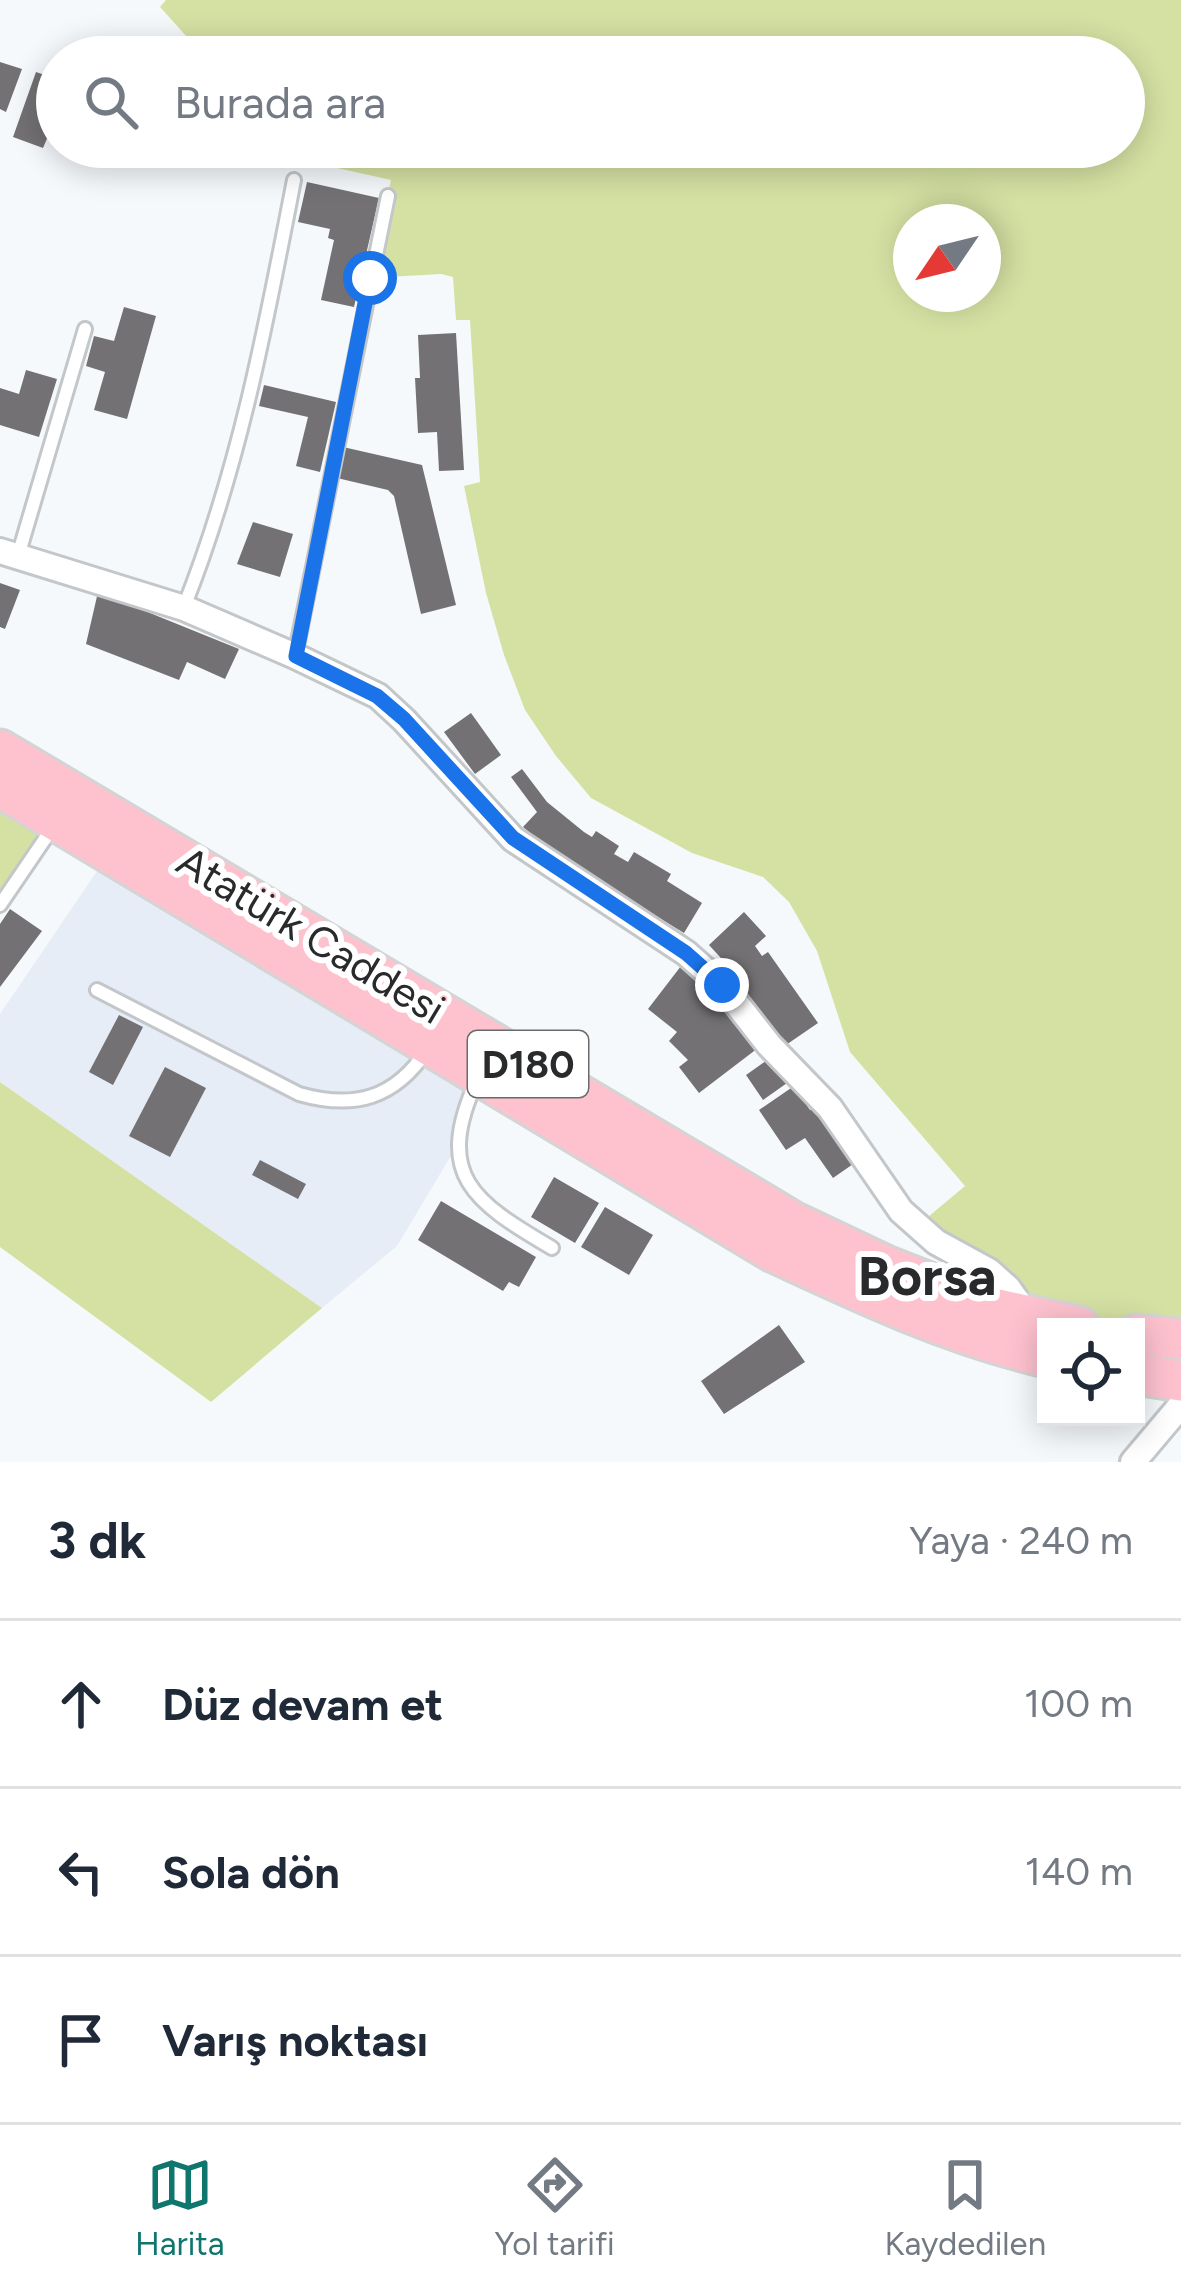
<!DOCTYPE html>
<html lang="tr">
<meta charset="utf-8">
<style>
:root{--surface:#fff;--page:#f2f2f3;--text:#1f2937;--muted:#747a83;--line:#e0e1e3;--accent:#0f766e}
body{margin:0;font-family:Figtree,sans-serif;background:var(--page);color:var(--text)}
.controls{position:absolute;right:36px;bottom:36px;display:grid;overflow:hidden;border-radius:0px;box-shadow:0 6px 30px #0003}
.controls button{width:108px;height:108px;display:grid;place-items:center;padding:0;border:0;border-bottom:3px solid var(--line);background:var(--surface);color:var(--text);font:60px sans-serif}
.compass{position:absolute;left:893px;top:204px;width:108px;height:108px;border-radius:50%;background:var(--surface);box-shadow:0 6px 30px #0003;rotate:235deg}
.stop{position:absolute;width:36px;height:36px;margin:-27px;border:9px solid #1a73e8;border-radius:50%;background:#fff}
.stop.end{background:#1a73e8;border-color:#fff;box-shadow:0 3px 12px #0008}
.list{margin:0;padding:0;list-style:none}
h2{display:flex;justify-content:space-between;align-items:center;height:156px;margin:0;padding:0 48px;font-size:51px}
h2 small{font-size:39px;font-weight:400;color:var(--muted)}
.list li{display:grid;grid-template-columns:78px 1fr auto;gap:36px;align-items:center;box-sizing:border-box;height:168px;padding:0 48px;border-top:3px solid var(--line)}
.list b{display:block;font-size:45px;white-space:nowrap}
.list em{font-size:39px;font-style:normal;color:var(--muted)}
.icon{flex:none;width:66px;height:66px;fill:none;stroke:currentColor;stroke-width:2;stroke-linecap:round;stroke-linejoin:round}
.map{position:relative;flex:none;width:1181px;height:1462px;overflow:hidden}
.search{position:absolute;background:var(--surface);box-shadow:0 6px 30px #0003;left:36px;right:36px;top:36px;height:132px;display:flex;align-items:center;gap:30px;box-sizing:border-box;padding:0 42px;border-radius:66px;color:var(--muted);font-size:45px}
.sheet{height:660px;background:var(--surface)}
nav{display:flex;justify-content:space-around;align-items:center;box-sizing:border-box;height:168px;border-top:3px solid var(--line);background:var(--surface);font-size:33px;color:var(--muted)}
nav a{display:grid;justify-items:center;gap:6px}
nav .on{color:var(--accent)}
.map>svg:first-child{display:block}
.built{fill:#e6edf7}
.green{fill:#d5e1a3;fill-rule:evenodd}
.building{fill:#737174}
.lines{fill:none;stroke-linecap:round;stroke-linejoin:round}
.service-casing{stroke:#c4c7ca;stroke-width:18}
.minor-casing{stroke:#c4c7ca;stroke-width:30}
.trunk-casing{stroke:#d4d4d5;stroke-width:45}
.service{stroke:#fff;stroke-width:12}
.minor{stroke:#fff;stroke-width:24}
.trunk{stroke:#fec2cf;stroke-width:39}
.route{stroke:#1a73e8;stroke-width:15}
.labels{text-anchor:middle;dominant-baseline:central;stroke-width:12;stroke-linejoin:round;paint-order:stroke}
.shield{fill:#fff;stroke:#696a6b;stroke-width:3}
.shield-label{font-size:39px;font-weight:bold;fill:#292a2b}
.street-label{font-size:42px;fill:#292a2b;stroke:#fff}
.district-label{font-size:54px;font-weight:bold;fill:#292a2b;stroke:#fff}
</style>
<div class="map">
<svg width="1181" height="1462" viewBox="0 0 1181 1462">
<rect width="100%" height="100%" fill="#f6f9fc"/>
<path class="built" d="M110 852 479 1075 458 1144 397 1246 322 1308 0 1082V1014Z"/>
<path class="green" d="M166 0H1181V1339L1136 1327H1079L916 1227 965 1186 850 1052 817 951 789 902 763 877 692 853 591 798 556 756 525 710 504 655 486 593 464 486 480 482 470 320H456L453 277 441 274 370 278 391 180 297 159 286 147H1124V57H205L160 7ZM911 222H983V294H911Z
M0 787 53 818 0 897Z
M0 1082 322 1308 211 1402 0 1247Z"/>
<path class="building" d="M0 62 22 69 6 112 0 109Z
M36 72 57 79V115L43 148 13 137Z
M307 182 379 198 354 307 321 300 334 240 328 238 330 229 298 222Z
M124 307 156 316 127 419 94 410 105 372 86 366 94 336 114 341Z
M456 333 464 470 439 471 437 432 418 433 415 378H420L418 335Z
M26 370 57 379 39 437 0 425V388L19 394Z
M264 385 336 402 320 472 296 466 308 417 259 406Z
M343 447 422 465 456 605 421 614 394 496 388 490 337 478Z
M253 522 293 534 280 577 237 564Z
M0 583 20 590 5 629 0 627Z
M98 592 239 649 225 679 187 662 179 680 86 644Z
M471 713 501 755 475 774 444 732Z
M522 769 547 802 584 832 592 837 596 831 619 846 614 854 628 862 634 852 671 874 667 881 702 903 684 933 562 859 523 827 537 812 511 777Z
M10 909 42 931 0 987V924Z
M744 912 766 936 755 946 762 956 768 952 818 1023 783 1047 731 969 709 945Z
M681 966 715 993 758 1048 699 1093 679 1067 688 1060 669 1041 677 1032 648 1009Z
M119 1015 143 1027 113 1085 89 1072Z
M770 1058 787 1083 763 1100 746 1075Z
M165 1067 206 1088 170 1157 129 1136Z
M794 1086 810 1110 817 1105 856 1162 833 1178 805 1138 786 1150 759 1110Z
M260 1160 306 1184 298 1199 252 1175Z
M554 1177 599 1203 575 1243 531 1217Z
M441 1201 536 1257 519 1287 509 1282 503 1291 418 1240Z
M605 1207 653 1235 629 1275 581 1247Z
M779 1325 805 1362 724 1414 701 1381Z"/>
<g class="lines">
<g class="service-casing">
<path id="service" d="M18 556 85 329
M184 607C239 469 266 325 294 180
M295 656 388 196
M0 905 53 827
M97 990 299 1094C355 1110 395 1098 427 1050
M477 1080C433 1176 474 1202 552 1248"/>
</g>
<g class="minor-casing">
<path id="minor" d="M0 551 184 608 295 656 378 696 404 720 513 839 686 953 722 985 769 1045 830 1108 901 1211 936 1242 989 1271 1008 1288 1027 1315
M1133 1462 1181 1405"/>
</g>
<g class="trunk-casing">
<path id="trunk" d="M0 750 793 1222 888 1267 993 1308 1079 1327
M0 787 772 1251C862 1293 949 1334 1046 1357
M1136 1335 1181 1339
M1136 1374 1181 1381"/>
</g>
<use href="#service" class="service"/>
<use href="#minor" class="minor"/>
<use href="#trunk" class="trunk"/>
</g>
<g class="lines">
<path class="route" d="M370 278 296 656 377 696 404 719 513 838 686 953 722 985"/>
</g>
<g class="labels">
<rect class="shield" x="468" y="1031" width="120" height="66" rx="9"/>
<g class="shield-label">
<text x="528" y="1064">D180</text>
</g>
<g class="street-label">
<text transform="translate(311 935) rotate(31)">Atatürk Caddesi</text>
</g>
<g class="district-label">
<text x="927" y="1276">Borsa</text>
</g>
</g>
</svg>
<div class="controls">
<button><svg class="icon" aria-label="locate" viewBox="0 0 24 24"><circle cx="12" cy="12" r="6"/><path d="M12 2v4M12 18v4M2 12h4M18 12h4"/></svg></button>
</div>
<svg class="compass" viewBox="-18 -18 36 36"><path d="M0-13l5 13h-10z" fill="#e53935"/><path d="M0 13l5-13h-10z" fill="#747a83"/></svg>
<div class="stop" style="left:370px;top:278px"></div>
<div class="stop end" style="left:722px;top:985px"></div>
<div class="search"><svg class="icon" aria-label="search" viewBox="0 0 24 24"><circle cx="10" cy="10" r="6"/><path d="M15 15l6 6"/></svg>Burada ara</div>
</div>
<section class="sheet">
<h2>3 dk<small>Yaya · 240 m</small></h2>
<ul class="list">
<li><svg class="icon" aria-label="ahead" viewBox="0 0 24 24"><path d="M12 20V5M6 11l6-6 6 6"/></svg><div><b>Düz devam et</b></div><em>100 m</em></li>
<li><svg class="icon" aria-label="left" viewBox="0 0 24 24"><path d="M17 20v-9H6M10 6l-5 5 5 5"/></svg><div><b>Sola dön</b></div><em>140 m</em></li>
<li><svg class="icon" aria-label="arrive" viewBox="0 0 24 24"><path d="M6 21V4h12l-3 4 3 4H6"/></svg><div><b>Varış noktası</b></div></li>
</ul>
</section>
<nav>
<a class="on"><svg class="icon" aria-label="map" viewBox="0 0 24 24"><path d="M3 6l6-2 6 2 6-2v14l-6 2-6-2-6 2zM9 4v14M15 6v14"/></svg>Harita</a>
<a><svg class="icon" aria-label="directions" viewBox="0 0 24 24"><path d="M12 3l9 9-9 9-9-9zM9 14v-3h6M13 9l2 2-2 2"/></svg>Yol tarifi</a>
<a><svg class="icon" aria-label="saved" viewBox="0 0 24 24"><path d="M7 4h10v16l-5-4-5 4z"/></svg>Kaydedilen</a>
</nav>
